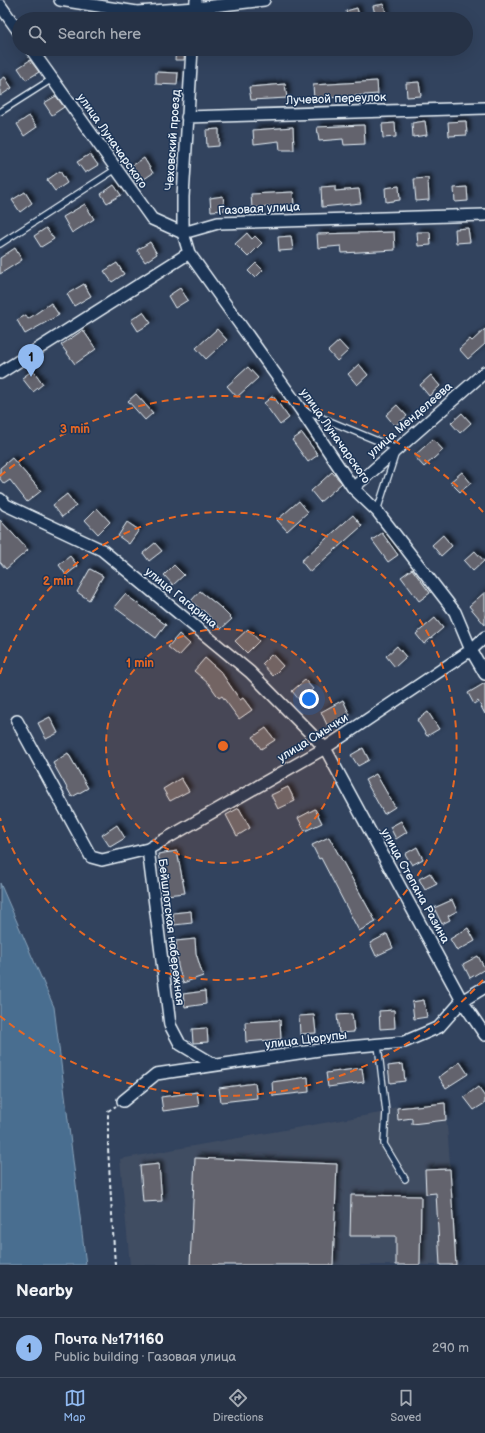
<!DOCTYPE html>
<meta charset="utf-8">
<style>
:root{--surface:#263246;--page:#323e51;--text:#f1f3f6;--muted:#a4aab3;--line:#424d5f;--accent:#90b9f0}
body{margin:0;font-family:"Balsamiq Sans",sans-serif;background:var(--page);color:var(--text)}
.you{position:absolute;left:309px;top:699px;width:14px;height:14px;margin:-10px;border:3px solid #fff;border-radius:50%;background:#1a73e8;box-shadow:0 0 0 6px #1a73e833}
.badge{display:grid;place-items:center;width:26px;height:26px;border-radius:50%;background:var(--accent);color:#111;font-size:13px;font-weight:700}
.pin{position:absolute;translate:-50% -33px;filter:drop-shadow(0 1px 2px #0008)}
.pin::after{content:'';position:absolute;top:21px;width:14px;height:12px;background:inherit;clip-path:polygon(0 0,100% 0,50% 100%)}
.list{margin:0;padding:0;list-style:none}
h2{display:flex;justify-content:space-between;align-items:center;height:52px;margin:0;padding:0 16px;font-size:17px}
h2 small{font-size:13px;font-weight:400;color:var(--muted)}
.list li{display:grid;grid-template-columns:26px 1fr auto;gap:12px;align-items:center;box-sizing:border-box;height:60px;padding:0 16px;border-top:1px solid var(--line)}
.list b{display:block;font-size:15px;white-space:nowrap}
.list p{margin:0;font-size:13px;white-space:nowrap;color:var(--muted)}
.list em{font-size:13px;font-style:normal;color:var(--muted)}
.icon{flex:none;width:22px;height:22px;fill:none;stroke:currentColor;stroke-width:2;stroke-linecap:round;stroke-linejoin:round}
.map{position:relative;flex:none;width:485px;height:1265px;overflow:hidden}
.search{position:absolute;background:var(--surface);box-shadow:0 4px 16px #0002;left:12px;right:12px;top:12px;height:44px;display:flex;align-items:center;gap:10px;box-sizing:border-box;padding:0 14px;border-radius:22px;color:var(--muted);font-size:15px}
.sheet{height:112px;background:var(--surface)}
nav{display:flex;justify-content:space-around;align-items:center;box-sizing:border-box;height:56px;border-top:1px solid var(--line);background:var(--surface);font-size:11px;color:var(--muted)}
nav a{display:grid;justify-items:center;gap:2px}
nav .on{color:var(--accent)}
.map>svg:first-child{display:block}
.built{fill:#414d62}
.water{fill:#486e90;stroke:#88a2ba}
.building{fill:#63636d;stroke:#e8f1f8;filter:url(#shadow)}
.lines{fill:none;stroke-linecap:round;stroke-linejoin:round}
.lane-casing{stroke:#e8f1f8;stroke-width:8}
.street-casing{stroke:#e8f1f8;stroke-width:14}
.path{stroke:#e8f1f8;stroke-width:2;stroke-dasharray:4 3;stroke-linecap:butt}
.lane{stroke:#1d3557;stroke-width:5.5}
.street{stroke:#1d3557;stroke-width:11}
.ring{fill:none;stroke:#e86824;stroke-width:2;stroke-dasharray:7 5}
.labels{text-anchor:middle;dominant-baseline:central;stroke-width:3;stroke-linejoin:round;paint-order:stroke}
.street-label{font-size:12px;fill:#e8f1f8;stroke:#1d3557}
.centre{fill:#e86824;stroke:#1d3557;stroke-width:2}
.ring-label{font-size:12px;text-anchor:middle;font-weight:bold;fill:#e86824;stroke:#1d3557;stroke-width:3;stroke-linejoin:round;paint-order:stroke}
</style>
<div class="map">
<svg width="485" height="1265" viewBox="0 0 485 1265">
<defs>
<filter id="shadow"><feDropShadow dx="3.5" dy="-3.5" stdDeviation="2" flood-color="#0009"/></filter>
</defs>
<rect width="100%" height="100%" fill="#32435e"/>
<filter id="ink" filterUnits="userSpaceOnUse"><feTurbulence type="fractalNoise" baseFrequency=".025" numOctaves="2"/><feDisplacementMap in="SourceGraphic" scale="8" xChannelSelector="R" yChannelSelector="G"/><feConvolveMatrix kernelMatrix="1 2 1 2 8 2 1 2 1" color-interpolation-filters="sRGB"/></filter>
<g filter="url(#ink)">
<path class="built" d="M445 1101 458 1265H130L120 1159 386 1112 395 1107Z"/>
<path class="water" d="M0 883 54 1007 86 1265H0Z"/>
<path class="building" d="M384 4 387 19H376L373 6Z
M357 8 360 19H348L346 11Z
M176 49H185L184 60H175Z
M30 60 39 72 26 80 18 68Z
M156 72 178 73 177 85 156 84Z
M5 77 12 88 0 96V80Z
M377 81 378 94 314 99 313 85Z
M419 82 421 96 407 97 406 83Z
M285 84 287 98 251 100 249 87Z
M56 96 64 107 52 115 44 103Z
M29 116 37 127 24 136 17 124Z
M425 121 427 135 413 137 412 123Z
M466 121 467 135 449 136 448 122Z
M395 123 396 137 383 138 382 124Z
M364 125 365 144 344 145 343 139 319 141 317 127Z
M293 127 294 150H280L279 141 254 144 253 130Z
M219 129V146L207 147 206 130Z
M90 154 98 165 85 173 77 162Z
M144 158 153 173 137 184 127 169Z
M60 171 67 183 55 191 47 180Z
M428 178 429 200 416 201 414 179Z
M114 185 121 195 107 203 101 194Z
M335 186V191L359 189 361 203 322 207 321 187Z
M399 186 400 200 386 202 385 188Z
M467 187 468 201 455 202 454 188Z
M25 192 32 203 20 212 12 200Z
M293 192 294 206 252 208 251 194Z
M223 196 225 210 211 211 210 198Z
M85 204 94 219 72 233 63 217Z
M46 228 54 239 41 247 34 236Z
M468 228 470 242 456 243 455 229Z
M394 232 395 250 342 253 341 246 318 248 317 234Z
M417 232H430L431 245 418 246Z
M247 233 252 239 255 236 262 243 248 257 235 244Z
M291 236 293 250 279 251 278 237Z
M150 242 157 254 145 262 137 250Z
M15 248 22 260 0 274V258Z
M117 263 124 274 112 282 104 271Z
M256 263 263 270 255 278 248 271Z
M84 284 91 296 74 306 67 294Z
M180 288 188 300 175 308 168 296Z
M51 303 59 315 25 334 17 320 26 315 28 319Z
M143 312 151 323 138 331 131 320Z
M217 329 227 340 206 359 196 348Z
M485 329V344L468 359 459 349 470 339 472 341Z
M83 330 96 349 75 364 61 345Z
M339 341 348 351 337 361 328 351Z
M359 364 368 375 357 385 348 374Z
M248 367 258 378 237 397 227 386Z
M33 370 43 384 33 392 22 378Z
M431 375 440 386 429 396 420 385Z
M136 394 153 413 145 420 128 401Z
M273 396 289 418 280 425 264 403Z
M397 405 407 416 395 426 386 415Z
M462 413 471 423 460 433 451 423Z
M302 433 318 455 308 462 292 440Z
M433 439 443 450 424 467 414 456Z
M12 458 41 491 27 502 10 480 4 484 0 479V468Z
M332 472 342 483 320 502 311 491Z
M462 472 471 483 460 492 450 482Z
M67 494 76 506 62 517 53 505Z
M299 501 308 512 287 531 277 520Z
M97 508 110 522 98 534 85 520Z
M353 515 362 526 310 572 301 561Z
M0 520 28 550 6 569 0 562Z
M127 522 139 530 129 544 118 536Z
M382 533 398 555 388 562 372 540Z
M443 535 452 546 441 556 432 545Z
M155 543 162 551 149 561 143 553Z
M475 551 484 561 473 571 464 561Z
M70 556 78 566 66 575 59 565Z
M174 565 184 575 173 585 164 575Z
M90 569 103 576 89 600 77 592Z
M412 569 430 593 419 601 401 577Z
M200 591 220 607 232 619 221 629 203 610 202 611 191 601Z
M485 592V625L469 606Z
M125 594 166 625 156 638 114 607Z
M435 618 443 628 424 644 416 634Z
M248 629 259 641 247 653 235 641Z
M179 634 190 644 179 656 168 647Z
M397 646 406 657 395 667 386 656Z
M272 654 283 666 273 676 262 664Z
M205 658 221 672 240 700 243 698 252 710 239 719 222 696 219 698 209 684 194 671Z
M305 680 313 689 300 701 292 691Z
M485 683V714L478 701 474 704 468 693Z
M343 700 350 715 328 727 321 712Z
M428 712 439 729 427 736 417 720Z
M50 717 58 733 46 739 38 723Z
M266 728 275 740 261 749 253 737Z
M363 748 369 760 358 766 351 755Z
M68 753 88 788 72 797 53 763Z
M376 774 395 807 384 814 365 780Z
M181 778 189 791 170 801 163 789Z
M288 787 295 801 278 809 271 795Z
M239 808 250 828 237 836 226 815Z
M315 809 322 823 305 831 298 818Z
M401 821 407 832 396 839 390 827Z
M117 825 125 838 110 847 102 835Z
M329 837 376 922 359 931 321 858 319 859 312 845Z
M417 847 423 859 412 865 405 854Z
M177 851 185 893 166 895 158 854Z
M430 873 437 884 425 890 419 879Z
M452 900 457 911 448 916 450 920 442 924 434 908Z
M191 911 192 923 174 925 173 913Z
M468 928 475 941 457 951 450 939Z
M387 934 393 948 376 956 370 943Z
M195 939 196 953 203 976 183 983 178 966 176 941Z
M478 956 485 969 470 978 463 964Z
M205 991 206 1004 185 1007 183 994Z
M424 1000 427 1017 414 1019 412 1002Z
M394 1010 395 1028 380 1029 379 1011Z
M352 1014 354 1032 339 1033 337 1015Z
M314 1015 316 1033 300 1034 299 1016Z
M280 1020 281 1039 246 1042 245 1022Z
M207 1028 208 1042 193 1043 192 1029Z
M460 1062 468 1074 446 1088 439 1077Z
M403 1064 405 1081 390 1083 388 1066Z
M362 1068 364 1082 328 1087 326 1073Z
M308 1077 309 1092 273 1096 272 1082Z
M255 1083 257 1098 221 1102 219 1088Z
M478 1087 485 1097V1103L474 1110 464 1097Z
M197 1092 199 1106 163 1111 161 1097Z
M445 1103 446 1120 412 1124V1118L398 1120 397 1108Z
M195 1158 337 1164 333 1265H190Z
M159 1164 162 1201 143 1202 140 1166Z
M450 1169 456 1265H440L436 1193 426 1194 425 1170Z
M351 1195 421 1196 420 1265H396V1236H350Z"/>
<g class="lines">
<g class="lane-casing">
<path id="lane" d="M0 112 52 79
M0 244 116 169
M303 410 397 449 377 511
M378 1045 386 1112 384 1144 405 1179"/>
</g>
<g class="street-casing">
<path id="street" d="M60 0 137 12 196 8 264 0
M0 5 19 32
M195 19 196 0
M31 49 152 219 183 233V197L192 49
M187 117 485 108
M189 253 301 410 353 488 377 511 455 612 471 650 485 674
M0 373 189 253 183 233 218 223 485 215
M353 488 485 372
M0 499 6 505 102 550 250 672 325 748 462 1001 485 1035
M17 721 91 857 102 860 148 849 170 1025 180 1044 215 1065
M148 849 325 748 471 650 485 637
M123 1101 156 1074 326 1049 404 1042 439 1027 462 1001 485 987"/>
</g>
<path class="path" d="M115 1265 108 1148V1111L116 1106"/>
<use href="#lane" class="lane"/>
<use href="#street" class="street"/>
</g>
</g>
<circle cx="223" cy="746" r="117" fill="#e86824" fill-opacity=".12"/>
<g class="ring">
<circle cx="223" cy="746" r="117"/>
<path d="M0 674A234 234 0 1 1 0 818"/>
<path d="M483 980A350 350 0 0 1 0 1016M0 476A350 350 0 0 1 483 512"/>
</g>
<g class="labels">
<g class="street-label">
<text transform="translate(336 99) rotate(-2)">Лучевой переулок</text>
<text transform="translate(173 140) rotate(-86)">Чеховский проезд</text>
<text transform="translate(112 141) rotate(55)">улица Луначарского</text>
<text transform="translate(259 209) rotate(-3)">Газовая улица</text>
<text transform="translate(410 420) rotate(-41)">улица Менделеева</text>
<text transform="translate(335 436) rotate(55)">улица Луначарского</text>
<text transform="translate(181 598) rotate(39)">улица Гагарина</text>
<text transform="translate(313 738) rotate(-32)">улица Смычки</text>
<text transform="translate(415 886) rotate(61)">улица Степана Разина</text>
<text transform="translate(171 932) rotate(83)">Бейшлотская набережная</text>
<text transform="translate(306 1040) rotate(-7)">улица Цюрупы</text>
</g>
</g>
<circle cx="223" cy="746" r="6" class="centre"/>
<g class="ring-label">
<text x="75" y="433">3 min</text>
<text x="58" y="585">2 min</text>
<text x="140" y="667">1 min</text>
</g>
</svg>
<div class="you"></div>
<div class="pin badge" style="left:31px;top:377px">1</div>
<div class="search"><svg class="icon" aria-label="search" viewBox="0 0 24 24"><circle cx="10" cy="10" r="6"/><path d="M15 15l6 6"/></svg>Search here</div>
</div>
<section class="sheet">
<h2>Nearby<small></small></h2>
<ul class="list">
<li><span class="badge">1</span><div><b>Почта №171160</b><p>Public building · Газовая улица</p></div><em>290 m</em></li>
</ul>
</section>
<nav>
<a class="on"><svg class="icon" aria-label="map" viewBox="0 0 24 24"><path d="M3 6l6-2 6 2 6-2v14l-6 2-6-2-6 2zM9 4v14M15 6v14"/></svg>Map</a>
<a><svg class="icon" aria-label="directions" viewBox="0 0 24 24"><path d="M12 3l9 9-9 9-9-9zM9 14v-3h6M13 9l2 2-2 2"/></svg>Directions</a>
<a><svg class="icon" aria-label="saved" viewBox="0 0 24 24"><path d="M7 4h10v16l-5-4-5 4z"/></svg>Saved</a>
</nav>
